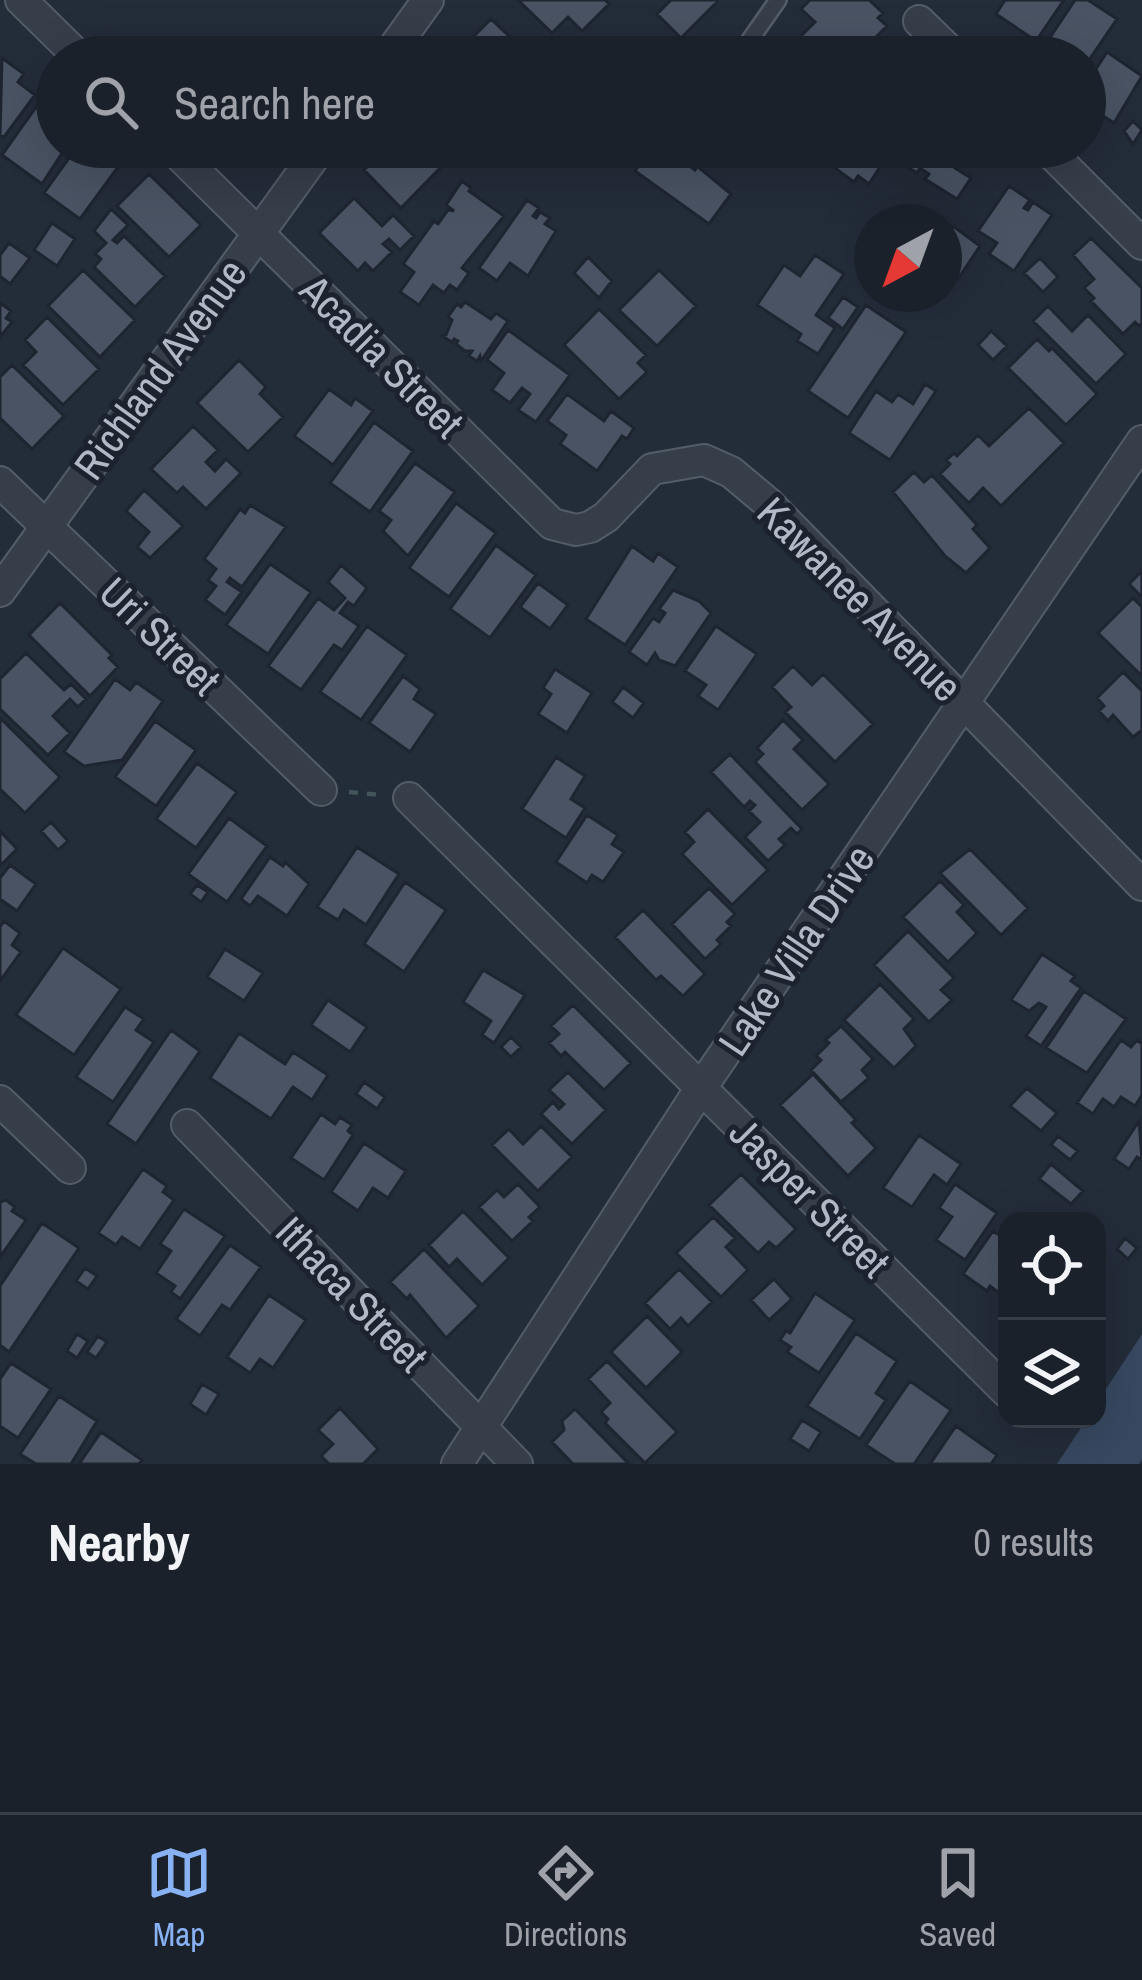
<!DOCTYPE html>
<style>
:root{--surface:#1a212b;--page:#272e37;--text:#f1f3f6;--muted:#9fa3a9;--line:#383e47;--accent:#88b2f4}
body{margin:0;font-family:"Archivo Narrow",sans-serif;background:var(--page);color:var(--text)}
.controls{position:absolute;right:36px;bottom:36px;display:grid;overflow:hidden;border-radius:24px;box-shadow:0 12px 48px #0002}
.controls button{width:108px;height:108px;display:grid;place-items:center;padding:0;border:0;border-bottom:3px solid var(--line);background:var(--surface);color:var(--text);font:60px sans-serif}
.compass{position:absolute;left:854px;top:204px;width:108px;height:108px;border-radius:50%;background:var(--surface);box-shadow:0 12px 48px #0002;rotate:221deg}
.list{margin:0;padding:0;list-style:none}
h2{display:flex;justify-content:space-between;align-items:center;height:156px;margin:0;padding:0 48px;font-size:51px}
h2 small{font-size:39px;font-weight:400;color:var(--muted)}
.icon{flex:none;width:66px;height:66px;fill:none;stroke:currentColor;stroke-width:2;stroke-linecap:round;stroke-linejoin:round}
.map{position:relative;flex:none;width:1142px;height:1464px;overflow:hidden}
.search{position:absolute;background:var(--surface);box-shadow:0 12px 48px #0002;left:36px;right:36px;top:36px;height:132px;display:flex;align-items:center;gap:30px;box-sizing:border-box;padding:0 42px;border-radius:66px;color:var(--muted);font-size:45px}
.sheet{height:348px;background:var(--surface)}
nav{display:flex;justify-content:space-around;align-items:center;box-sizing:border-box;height:168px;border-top:3px solid var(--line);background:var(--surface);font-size:33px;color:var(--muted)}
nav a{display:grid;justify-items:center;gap:6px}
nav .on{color:var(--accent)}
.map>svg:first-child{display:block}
.water{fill:#374860}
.building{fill:#495363;stroke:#1e2531;stroke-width:3}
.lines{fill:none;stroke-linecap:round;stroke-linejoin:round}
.service-casing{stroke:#545c68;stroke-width:20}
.minor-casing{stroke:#545c68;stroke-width:34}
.path{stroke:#425558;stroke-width:4.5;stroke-dasharray:9 9;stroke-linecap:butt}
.service{stroke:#363e4a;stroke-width:15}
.minor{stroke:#363e4a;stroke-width:30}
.labels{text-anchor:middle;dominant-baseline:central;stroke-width:10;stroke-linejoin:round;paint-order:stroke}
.street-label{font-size:42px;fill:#b1b9c6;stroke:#1c232e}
</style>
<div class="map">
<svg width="1142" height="1464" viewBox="0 0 1142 1464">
<rect width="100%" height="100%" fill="#232c39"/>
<path class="water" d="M1142 1334V1459L1139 1464H1057L1087 1419H1097V1403Z"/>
<path class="building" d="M518 0H605L609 4 582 31 568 17 552 33Z
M671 0H715L717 2 681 38 657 14Z
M810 0H869L883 13 878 18 887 26 856 57 846 49 838 57H824L802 35 815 22 801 9Z
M1005 0H1064L1036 41 996 14Z
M1075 0H1088L1117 19 1085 66V57L1039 54Z
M491 19 531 57H477L465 45Z
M1107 52 1142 76 1114 123 1085 104V86Z
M2 58 24 74 18 82 35 95 4 137 0 135Z
M44 96 57 106V147H66L42 184 2 155Z
M1133 121 1142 130 1133 144 1124 131Z
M77 147H99L121 163 80 219 44 193Z
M387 147H425L443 165 401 208 364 170Z
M441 147H481L469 159 459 150 452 158Z
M652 147H663L695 170 697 166 731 194 709 224 635 171Z
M839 147H893L869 184 858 176 854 182 828 163Z
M909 147H969L955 168 971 178 957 199 925 179 929 174 920 168 917 173 899 162Z
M149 174 201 225 169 257 117 206Z
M462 181 471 188 469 191 504 216 462 268 469 273 457 290 450 285 444 293 433 285 419 305 400 292 414 272 403 264 434 221 438 224 448 210 454 211 446 205Z
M1009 186 1030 200 1024 208 1028 210 1033 202 1052 215 1014 271 989 254 997 243 978 231Z
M354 198 382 226 393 215 414 236 400 250 389 239 383 244 392 252 373 271 365 263 358 271 319 233Z
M527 200 539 208 533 216 536 218 540 212 550 218 545 224 556 231 528 276 510 263 497 281 479 268Z
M111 209 128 225 113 240 117 243 124 236 165 276 135 307 94 267 101 259 95 254 106 243 94 231Z
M52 223 75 239 57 266 34 250Z
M953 226 980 246 958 279 944 269V239Z
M1091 238 1142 288V323L1139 326 1135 322 1123 334 1091 301 1094 298 1084 288 1094 279 1073 255Z
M9 243 30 258 10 284 0 276V255Z
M815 255 844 274 816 315 835 328 818 354 797 341 801 334 757 305 784 265 800 276Z
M588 257 612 281 599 298 574 273Z
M1040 258 1058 277 1043 292 1024 273Z
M83 270 135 320 100 357 48 306Z
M659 270 696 306 657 346 619 310Z
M843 297 858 307 843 329 828 318Z
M465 302 491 319 496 313 508 321 481 361 480 356 477 361 469 356 472 351H465L456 344 458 341 454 339 452 342 442 336 446 335 452 320 448 317 457 304 461 307Z
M0 303 11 311 6 318 12 322 0 337Z
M866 305 906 332 848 418 808 391Z
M1048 306 1072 331 1088 315 1126 354 1096 384 1033 321Z
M599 309 646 355 638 363 647 372 619 399 564 345Z
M47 317 99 369 63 405 23 365 36 352 25 340Z
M508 330 570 375 536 422 518 410 530 394 522 388 510 403 492 390 504 373 487 360Z
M991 331 1007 346 993 360 978 345Z
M1037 339 1049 351 1052 348 1097 394 1066 425 1008 368Z
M239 360 266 387 260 394 283 417 248 452 197 403Z
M12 365 64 416 32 449 0 418V377Z
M925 384 936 391 890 460 849 433 876 391 892 402 898 394 913 404Z
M329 389 351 405 355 398 373 411 333 465 294 436Z
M567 394 604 421 611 411 634 428 627 439 622 436 597 471 560 444 566 435 547 421Z
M1029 408 1064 443 1001 506 983 488 969 503 940 474 950 464 946 460 954 453 957 456 978 435 989 446Z
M374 422 413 451 370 512 330 483Z
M193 426 218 450 206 462 215 471 226 459 241 473 206 509 183 487 177 493 151 469Z
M415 463 455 492 408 556 383 531 391 520 379 511Z
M914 472 924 482 932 475 977 525 973 529 990 548 966 573 945 556 893 492Z
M144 490 183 526 150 558 137 547 149 532 126 511Z
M456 503 496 533 449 597 409 568Z
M250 505 286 527 242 587 230 578 227 582 242 592 225 615 205 600 216 586 208 580 216 569 204 559 240 509 245 513Z
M496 545 536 575 490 638 450 609Z
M632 546 653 561 658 553 678 567 625 645 586 619Z
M270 564 311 592 268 654 226 625Z
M341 565 367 588 354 606 348 602 340 613 359 626 342 650 334 645 301 690 268 666 318 598 334 610 345 598 328 582Z
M1142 571V597L1129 584Z
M538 583 568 605 550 629 520 607Z
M673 590 699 601 711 613 675 666 659 660 655 653 647 665 629 652 653 618 659 622 665 613 659 609Z
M1133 598 1142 607V676L1098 633Z
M60 603 112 655 109 658 118 667 90 696 29 635Z
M367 626 407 655 361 720 320 692Z
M716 626 757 654 718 710 698 696 706 685 685 671Z
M26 653 64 690 71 684 86 699 78 707 70 699 53 716 70 733 48 755 0 709V679Z
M793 666 812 685 823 674 873 724 835 762 785 712 791 707 772 687Z
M555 669 592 693 567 733 538 714 551 694 543 688Z
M1123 672 1142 691V730L1133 737 1113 715 1108 721 1099 711 1104 706 1097 698Z
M403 676 420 689 414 699 436 714 410 752 369 723Z
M115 679 130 690 136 682 163 701 122 760 84 766 64 752Z
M623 687 644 703 633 718 612 702Z
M0 718 60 777 25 813 0 789Z
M783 720 803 740 794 749 829 784 802 810 755 762 763 754 757 748Z
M155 721 196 750 156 806 115 777Z
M730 754 802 829 797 834 791 828 779 839 785 845 768 861 745 837 760 822 749 811 755 805 750 801 744 807 711 772Z
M556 757 585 776 571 799 585 808 566 838 522 809Z
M197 763 237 792 196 848 156 819Z
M708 809 768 870 732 905 682 854 694 842 685 832Z
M587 815 618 835 612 844 624 852 603 882 592 875 587 883 556 862Z
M229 818 267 846 227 902 188 874Z
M51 822 68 841 58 850 41 831Z
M0 831 17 849 0 866Z
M357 847 399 874 366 925 344 910 338 920 317 907Z
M970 849 1028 908 1001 935 940 873Z
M270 857 283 866 285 862 309 884 287 916 258 896 250 906 241 899Z
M10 865 36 884 17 911 0 899V878Z
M940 881 964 905 957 912 977 933 948 962 903 917Z
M405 882 446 910 404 972 364 944Z
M197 885 208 892 201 902 190 894Z
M709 888 735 914 727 922 731 926 717 940 721 944 705 959 672 924Z
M643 910 705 974 683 996 661 976 656 980 615 937Z
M4 921 20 933 12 945 21 952 0 981V927Z
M908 931 954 978 941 990 952 1000 929 1022 874 965Z
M63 948 121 989 74 1055 16 1015Z
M225 949 263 973 244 1001 207 977Z
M1042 954 1075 976 1071 981 1081 988 1041 1046 1026 1036 1046 1007 1039 1003 1029 1011 1011 1000Z
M483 970 525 995 494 1043 482 1035 491 1021 463 1002Z
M880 984 914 1019 904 1029 916 1046 894 1068 844 1020Z
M1084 991 1126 1019 1087 1073 1046 1048Z
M328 1000 367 1027 350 1052 311 1025Z
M573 1005 631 1063 604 1090 565 1052 561 1056 549 1043 559 1034 551 1026Z
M125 1007 144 1019 136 1030 154 1042 113 1102 76 1077Z
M841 1026 873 1059 862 1070 869 1078 841 1102 811 1070 821 1060 816 1056 829 1043 825 1040Z
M171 1030 200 1051 136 1144 107 1124Z
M239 1033 285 1064 293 1052 328 1075 312 1100 293 1087 271 1119 210 1078Z
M511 1037 521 1047 511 1057 501 1047Z
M1121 1040 1131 1047 1137 1040 1142 1044V1095L1135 1106 1121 1097 1114 1107 1103 1099 1093 1114 1077 1103Z
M568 1072 606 1110 572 1144 541 1114 553 1102 559 1109 564 1104 549 1090Z
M813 1074 856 1120 852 1123 876 1148 848 1176 780 1105Z
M364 1082 385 1097 377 1109 356 1094Z
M1027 1088 1057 1113 1041 1131 1010 1106Z
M321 1114 335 1124 340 1117 352 1125 348 1131 353 1135 324 1180 291 1158Z
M1139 1121 1142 1160 1137 1157 1129 1169 1114 1159Z
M541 1126 572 1157 538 1191 492 1145 509 1129 523 1144Z
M919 1135 961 1164 947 1185 934 1175 912 1207 883 1188Z
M1058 1136 1078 1151 1070 1160 1051 1145Z
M364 1143 406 1171 388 1198 373 1188 358 1211 331 1192Z
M1051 1164 1083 1191 1071 1204 1039 1179Z
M143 1169 167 1186 163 1192 174 1200 140 1249 122 1237 116 1245 98 1233Z
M741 1174 796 1229 776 1248 769 1242 758 1253 709 1205Z
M518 1184 540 1207 529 1217 533 1221 512 1241 479 1207 497 1190 504 1197Z
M955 1184 997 1213 965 1260 936 1240 952 1217 939 1208Z
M6 1200 15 1207 12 1211 26 1220 0 1257V1202Z
M184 1209 225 1236 180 1299 171 1292 175 1286 156 1273 171 1251 160 1244Z
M463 1211 509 1258 482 1285 457 1259 449 1267 429 1245Z
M713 1217 735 1238 726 1247 748 1270 721 1297 676 1253Z
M42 1223 79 1248 9 1352 0 1345V1286Z
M993 1231 1007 1240V1281L999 1293 990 1286 987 1291 963 1274Z
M1125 1238 1137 1248 1128 1259 1117 1249Z
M230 1245 261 1267 230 1310 222 1305 200 1336 176 1319Z
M424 1249 479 1306 446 1338 410 1295 407 1299 390 1282Z
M85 1268 97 1276 88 1289 76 1281Z
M679 1269 712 1302 688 1326 681 1318 670 1329 645 1303Z
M774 1279 792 1299 769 1320 751 1300Z
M815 1293 855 1320 819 1373 787 1352 791 1347 780 1340 786 1331 790 1333Z
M269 1295 306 1320 273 1368 260 1359 250 1373 227 1357Z
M647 1316 682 1352 646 1388 611 1352Z
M856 1333 897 1361 876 1393 886 1400 860 1439 807 1406Z
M77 1334 88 1341 77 1358 67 1351Z
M98 1336 107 1342 96 1358 87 1352Z
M607 1361 677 1432 645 1463 605 1423 608 1419 601 1412 610 1403 588 1379Z
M11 1363 51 1389 18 1438 0 1426V1379Z
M910 1381 951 1410 914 1464H895L866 1445Z
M202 1384 219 1394 206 1415 190 1404Z
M59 1396 97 1421 71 1464H36L20 1454Z
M340 1408 378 1449 363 1464H329L321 1456 333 1444 318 1430Z
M575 1409 629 1464H573L552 1442 564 1430 562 1421Z
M802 1420 821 1432 809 1451 790 1439Z
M956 1426 997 1455 991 1464H930Z
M101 1432 142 1460 139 1464H79Z"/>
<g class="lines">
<g class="service-casing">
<path id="service" d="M738 57 778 0"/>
</g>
<g class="minor-casing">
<path id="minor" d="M21 0 79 57
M919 21 956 57
M387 57 428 0
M171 147 552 524 576 530 590 527 606 517 652 469 704 460 731 472 767 502 1142 885
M1045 147 1142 244
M0 482 321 790
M0 591 321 147
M409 798 1007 1392
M0 1101 70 1168
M187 1125 517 1464
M457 1464 701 1088 1142 441"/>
</g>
<path class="path" d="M349 792 380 795"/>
<use href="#service" class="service"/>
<use href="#minor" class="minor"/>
</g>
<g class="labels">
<g class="street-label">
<text transform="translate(382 356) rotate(45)">Acadia Street</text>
<text transform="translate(160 369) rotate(-54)">Richland Avenue</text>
<text transform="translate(860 599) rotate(45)">Kawanee Avenue</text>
<text transform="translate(160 636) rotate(44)">Uri Street</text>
<text transform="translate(796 950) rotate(-56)">Lake Villa Drive</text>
<text transform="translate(810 1197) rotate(45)">Jasper Street</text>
<text transform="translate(352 1294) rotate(46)">Ithaca Street</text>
</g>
</g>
</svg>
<div class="controls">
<button><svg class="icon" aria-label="locate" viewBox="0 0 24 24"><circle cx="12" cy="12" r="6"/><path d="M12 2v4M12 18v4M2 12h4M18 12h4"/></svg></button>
<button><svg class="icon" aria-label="layers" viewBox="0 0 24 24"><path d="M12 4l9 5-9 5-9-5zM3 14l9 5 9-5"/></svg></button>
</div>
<svg class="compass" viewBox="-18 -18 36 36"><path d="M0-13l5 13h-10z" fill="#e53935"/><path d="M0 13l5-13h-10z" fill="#9fa3a9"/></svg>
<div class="search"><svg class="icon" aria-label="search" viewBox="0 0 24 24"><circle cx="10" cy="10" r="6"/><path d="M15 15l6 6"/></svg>Search here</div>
</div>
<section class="sheet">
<h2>Nearby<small>0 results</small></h2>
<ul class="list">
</ul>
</section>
<nav>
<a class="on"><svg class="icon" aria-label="map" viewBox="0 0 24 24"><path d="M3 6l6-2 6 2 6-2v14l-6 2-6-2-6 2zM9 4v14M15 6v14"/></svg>Map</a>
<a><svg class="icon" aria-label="directions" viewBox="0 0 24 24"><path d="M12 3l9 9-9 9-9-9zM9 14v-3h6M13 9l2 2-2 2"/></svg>Directions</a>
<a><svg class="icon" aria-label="saved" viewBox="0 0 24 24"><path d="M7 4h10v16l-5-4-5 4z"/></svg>Saved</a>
</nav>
